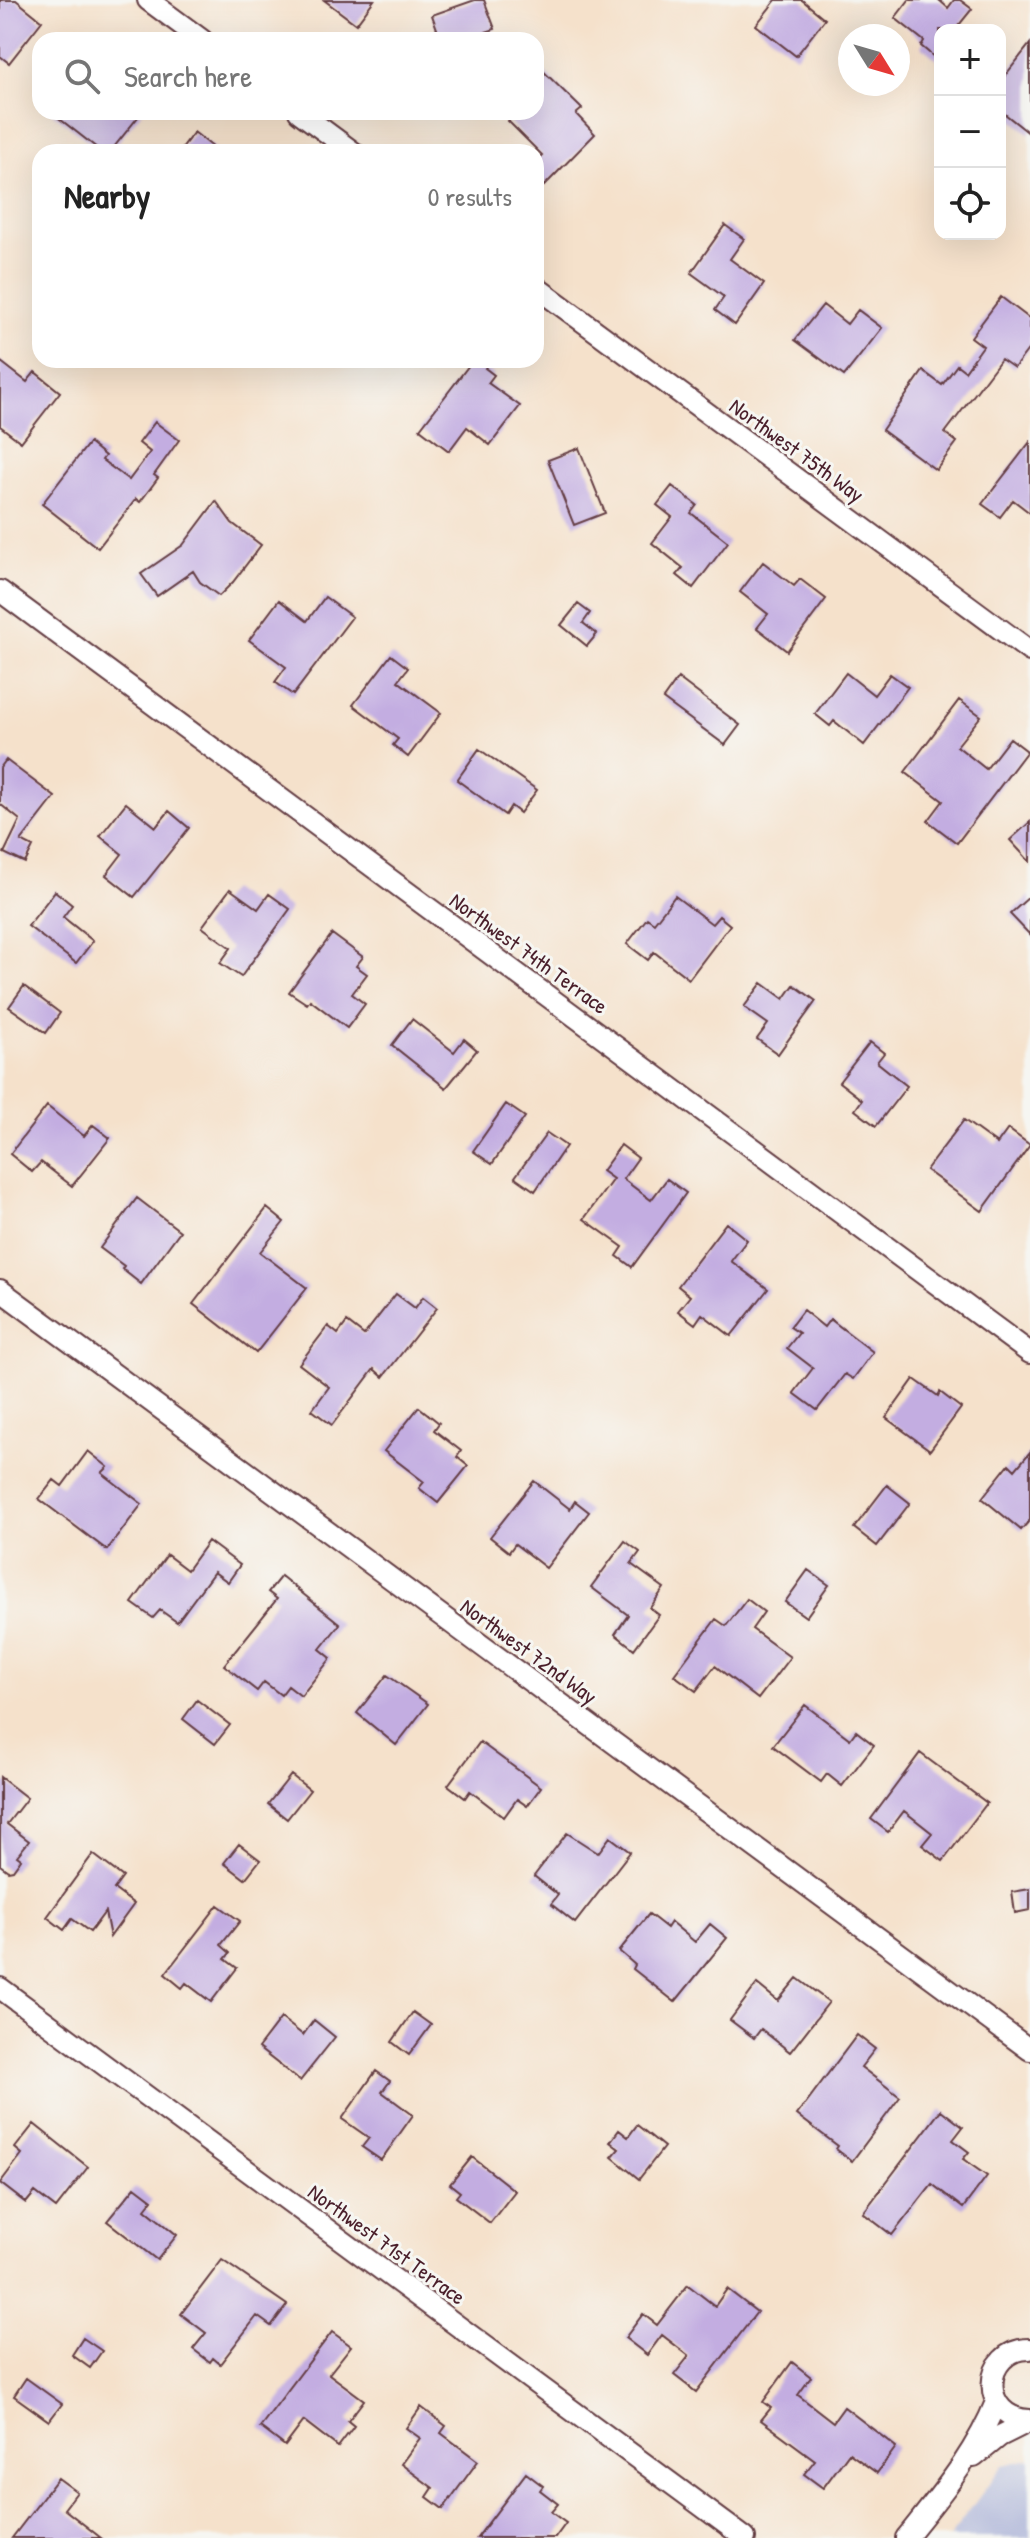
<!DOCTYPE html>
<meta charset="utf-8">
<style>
:root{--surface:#fff;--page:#f6f6f6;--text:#222;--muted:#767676;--line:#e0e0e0}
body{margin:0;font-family:"Patrick Hand",sans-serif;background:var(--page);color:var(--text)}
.controls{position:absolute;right:24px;top:24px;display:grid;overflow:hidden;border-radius:16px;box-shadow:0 8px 32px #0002}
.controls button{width:72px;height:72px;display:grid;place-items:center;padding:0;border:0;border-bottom:2px solid var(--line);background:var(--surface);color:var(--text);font:40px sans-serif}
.compass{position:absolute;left:838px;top:24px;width:72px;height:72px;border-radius:50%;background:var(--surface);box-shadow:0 8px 32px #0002;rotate:127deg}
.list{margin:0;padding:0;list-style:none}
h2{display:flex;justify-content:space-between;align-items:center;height:104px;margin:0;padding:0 32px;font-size:34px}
h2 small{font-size:26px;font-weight:400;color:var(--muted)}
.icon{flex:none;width:44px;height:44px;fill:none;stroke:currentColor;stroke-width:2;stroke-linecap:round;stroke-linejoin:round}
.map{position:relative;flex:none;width:1030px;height:2538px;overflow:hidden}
.search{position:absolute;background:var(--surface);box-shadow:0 8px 32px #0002;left:32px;top:32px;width:512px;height:88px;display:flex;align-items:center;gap:20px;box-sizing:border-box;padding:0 28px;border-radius:24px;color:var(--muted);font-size:30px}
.panel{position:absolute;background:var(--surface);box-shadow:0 8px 32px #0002;left:32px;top:144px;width:512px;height:224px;border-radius:24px}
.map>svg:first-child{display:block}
.industrial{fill:#bdc3de}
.building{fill:#c3ade1}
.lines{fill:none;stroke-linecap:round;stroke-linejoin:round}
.minor-casing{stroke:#643c43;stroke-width:24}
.minor{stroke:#fff;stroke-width:20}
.labels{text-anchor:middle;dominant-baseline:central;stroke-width:6;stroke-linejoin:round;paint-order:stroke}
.street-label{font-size:22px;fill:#4a1f2b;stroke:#f6f6f2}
</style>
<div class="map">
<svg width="1030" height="2538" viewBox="0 0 1030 2538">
<rect width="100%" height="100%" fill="#f6f6f2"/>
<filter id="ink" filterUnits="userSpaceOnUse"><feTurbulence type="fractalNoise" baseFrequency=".0125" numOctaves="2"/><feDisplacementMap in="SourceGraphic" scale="16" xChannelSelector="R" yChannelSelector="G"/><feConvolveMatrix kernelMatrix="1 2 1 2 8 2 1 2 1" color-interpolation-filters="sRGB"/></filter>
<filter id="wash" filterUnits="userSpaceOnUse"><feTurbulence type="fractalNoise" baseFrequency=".006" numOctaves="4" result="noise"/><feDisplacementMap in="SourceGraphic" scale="32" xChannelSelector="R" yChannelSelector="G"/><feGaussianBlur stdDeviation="1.8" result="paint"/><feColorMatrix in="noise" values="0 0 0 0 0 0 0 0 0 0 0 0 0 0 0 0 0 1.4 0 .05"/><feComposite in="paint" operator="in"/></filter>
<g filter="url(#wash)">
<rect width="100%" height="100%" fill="#f5e1cb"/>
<path class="industrial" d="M1030 2459V2538H949L1003 2465Z"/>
<g id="blocks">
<path class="building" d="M0 0H16L42 21 9 63 0 56Z
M324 0H374L356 24Z
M475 0H484L495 29 486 32 488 40H441L432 15Z
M776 0H802L825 19 796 56 756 25Z
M909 0H939L948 8 954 0H960L972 9 955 30H940V62L921 46 924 41 895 18Z
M1030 44V134L1000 110V82Z
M536 64 582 109 576 114 595 134 544 186 536 178V161L542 155 508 121 516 112H536Z
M51 112H142L110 152H102Z
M194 132 219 152H179Z
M725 225 744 239 730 259 764 284 735 325 715 310 724 297 691 273Z
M1001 297 1030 319V347L1014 368 1001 359 945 433 957 442 936 470 882 430 923 371 942 385 957 365 965 371 983 346 971 337Z
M823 305 847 324 858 310 882 328 844 376 795 340Z
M473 360H491L485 368 494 375 488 383 520 406 490 445 467 427 449 451 420 429Z
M0 361 27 382 35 372 60 392 21 442 0 426Z
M155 422 179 440 154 475 158 478 140 502 136 499 98 548 42 504 89 443 105 456 102 460 129 480 150 452 139 443Z
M1030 442V513L1013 500 1000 517 982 504Z
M579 448 605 513 574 525 548 460Z
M672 486 697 505 691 513 728 542 693 588 677 575 683 568 652 543 672 517 657 505Z
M216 501 232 523 261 545 233 582 219 596 200 582 193 571 157 596 141 574 183 545Z
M763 562 794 586 800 579 826 599 787 651 757 628 768 614 740 592Z
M325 597 352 617 293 695 275 682 286 667 249 640 279 600 307 621Z
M578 604 590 613 583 623 597 634 587 646 561 625Z
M391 655 408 668 398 681 441 713 408 757 393 745 398 739 353 705Z
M846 673 874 695 890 674 908 687 864 745 834 721 830 726 815 714Z
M678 678 740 725 725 745 663 699Z
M959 700 981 716 957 746 986 769 1010 738 1027 751 957 843 928 821 943 801 905 772Z
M479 749 537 790 520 813 511 806 505 815 457 780Z
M6 760 55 797 21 841 33 847 25 863 4 853 20 820 0 804V768Z
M126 803 156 827 169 811 189 828 134 897 106 875 122 854 100 836Z
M1030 822V862L1010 840Z
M230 889 258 909 269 894 290 909 241 977 220 963 231 948 202 927Z
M55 891 72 905 63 917 93 941 76 963 28 926Z
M675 896 712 924 719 916 730 925 689 979 654 952 648 960 627 944 647 918 654 923Z
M1030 896V935L1010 914Z
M332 934 363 957 356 966 367 974 352 994 365 1004 347 1028 310 1000 307 1004 289 992Z
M762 983 784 999 794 985 816 1001 778 1054 757 1039 768 1024 744 1007Z
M24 986 60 1013 46 1033 9 1007Z
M412 1019 454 1052 464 1039 477 1050 446 1088 392 1045Z
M870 1042 884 1053 877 1062 907 1086 876 1126 855 1110 862 1100 839 1082Z
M506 1104 525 1117 492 1164 473 1151Z
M47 1106 84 1136 93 1125 110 1138 72 1186 41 1162 32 1172 10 1154Z
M964 1120 997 1144 1008 1129 1030 1145 982 1211 926 1170Z
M547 1133 566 1146 535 1191 515 1177Z
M621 1145 638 1158 623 1179 651 1200 667 1179 686 1193 632 1267 617 1256 623 1247 584 1219 613 1179 602 1171Z
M137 1198 180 1231 141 1284 122 1269 124 1266 100 1248Z
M267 1208 284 1222 260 1252 307 1288 256 1353 193 1304Z
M726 1223 747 1240 731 1261 768 1289 731 1336 702 1314 695 1324 678 1311 690 1296 678 1286Z
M396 1294 415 1308 423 1297 437 1308 383 1377 374 1369 332 1425 312 1410 329 1387 299 1364 328 1326 338 1334 347 1322 364 1335Z
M803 1310 824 1327 830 1319 873 1352 853 1379 845 1374 817 1410 794 1393 813 1368 787 1348 799 1333 790 1327Z
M914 1379 938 1396 940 1392 961 1408 930 1450 886 1418Z
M419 1407 439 1423 434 1430 461 1451 457 1457 468 1466 438 1503 419 1488 424 1482 384 1451Z
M88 1451 108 1467 102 1473 142 1504 107 1550 39 1499 54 1480 62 1486Z
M1030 1452V1520L1021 1530 982 1498 1009 1464 1015 1470Z
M534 1481 570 1509 575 1501 589 1512 546 1568 515 1544 509 1552 490 1537Z
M887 1485 910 1503 877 1546 854 1528Z
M208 1541 240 1565 228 1582 214 1572 177 1622 160 1610 153 1618 132 1603 167 1555 187 1570Z
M625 1541 640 1552 631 1564 664 1588 650 1608 659 1615 634 1649 615 1634 628 1615 591 1587Z
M808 1570 829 1585 806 1617 785 1602Z
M281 1576 340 1624 320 1649 331 1658 301 1696 288 1686 281 1695 264 1682 257 1691 224 1665 277 1599 268 1592Z
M747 1599 764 1612 752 1629 790 1657 758 1699 715 1666 696 1691 674 1675 716 1619 726 1626Z
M387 1675 428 1704 396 1745 357 1713Z
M197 1700 230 1725 215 1744 183 1719Z
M805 1705 850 1739 856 1731 874 1745 842 1786 827 1774 821 1782 773 1746Z
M480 1742 541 1787 527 1806 517 1799 504 1817 470 1791 465 1798 448 1785Z
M920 1753 987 1803 943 1861 922 1845 932 1833 904 1811 888 1832 871 1819Z
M291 1775 310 1790 287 1819 268 1804Z
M0 1777 27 1798 7 1824 29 1841 17 1856 21 1859 13 1870 8 1871 0 1865Z
M567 1833 598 1853 610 1837 630 1852 575 1923 551 1904 558 1895 534 1876Z
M239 1844 260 1860 245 1879 224 1863Z
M93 1854 123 1877 114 1889 134 1904 110 1937 105 1912 90 1932 72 1919 64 1930 47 1917Z
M1030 1889V1910L1015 1913 1012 1892Z
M218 1905 240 1921 221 1945 230 1953 225 1959 237 1968 211 2002 186 1983 182 1988 165 1974Z
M649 1914 667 1928 671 1922 695 1942 710 1924 727 1938 675 2002 633 1969 635 1965 619 1951Z
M797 1978 829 2002 790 2052 761 2029 754 2038 730 2020 757 1984 778 2001Z
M413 2012 431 2025 409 2055 392 2042Z
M281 2018 303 2035 314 2020 335 2037 300 2081 258 2048Z
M857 2035 875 2049 861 2067 900 2097 852 2161 836 2149 838 2146 797 2115Z
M376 2071 390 2081 382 2092 413 2115 381 2160 362 2147 369 2138 342 2119Z
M941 2110 963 2127 953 2140 969 2152 963 2159 987 2176 963 2208 932 2184 892 2235 863 2213Z
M34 2124 88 2167 56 2208 35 2192 26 2203 0 2183 22 2154 15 2148Z
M637 2125 664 2147 639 2179 612 2157 619 2149 610 2142 619 2130 628 2137Z
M472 2157 515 2191 490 2223 456 2197 460 2192 450 2184Z
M135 2187 152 2200 145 2209 177 2235 157 2260 107 2221Z
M222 2260 287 2305 271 2326 257 2316 220 2364 213 2358 210 2362 193 2349 206 2333 181 2314Z
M688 2285 715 2306 727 2289 757 2312 696 2392 674 2375 689 2356 662 2335 647 2355 625 2338 643 2314 657 2325Z
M332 2332 351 2346 329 2374 364 2400 348 2421 354 2426 338 2447 304 2421 285 2446 260 2427Z
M83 2338 102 2351 90 2368 72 2355Z
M792 2362 811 2377 798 2395 833 2422 844 2407 896 2447 877 2473 849 2453 823 2488 804 2474 815 2460 761 2420 771 2408 763 2402Z
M26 2378 62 2404 49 2421 14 2396Z
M421 2407 446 2426 441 2433 478 2461 443 2509 427 2497 433 2488 401 2464 420 2438 406 2428Z
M526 2473 543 2486 540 2490 558 2504 551 2512 566 2523 555 2538H477Z
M58 2478 77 2492 64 2509 101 2538H12Z"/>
</g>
</g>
<g filter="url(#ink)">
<use href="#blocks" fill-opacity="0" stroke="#643c43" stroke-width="2"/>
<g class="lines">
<g class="minor-casing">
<path id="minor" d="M148 0 202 40
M299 112 353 152
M536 287 1030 651
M0 591 1030 1353
M0 1290 1030 2050
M0 1988 745 2538
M1030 2349C981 2349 979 2419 1030 2420
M974 2457 1000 2436 1030 2421
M906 2538C940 2495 976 2453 996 2402"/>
</g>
<use href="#minor" class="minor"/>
</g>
</g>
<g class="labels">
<g class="street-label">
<text transform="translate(797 450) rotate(36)">Northwest 75th Way</text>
<text transform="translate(529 953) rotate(36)">Northwest 74th Terrace</text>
<text transform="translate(529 1651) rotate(36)">Northwest 72nd Way</text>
<text transform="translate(387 2244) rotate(36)">Northwest 71st Terrace</text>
</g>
</g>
</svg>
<div class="controls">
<button>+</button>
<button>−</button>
<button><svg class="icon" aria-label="locate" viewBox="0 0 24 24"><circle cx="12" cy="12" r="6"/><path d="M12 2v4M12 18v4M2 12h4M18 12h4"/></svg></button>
</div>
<svg class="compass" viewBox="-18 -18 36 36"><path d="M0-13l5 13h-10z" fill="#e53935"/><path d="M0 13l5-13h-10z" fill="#767676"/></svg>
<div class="search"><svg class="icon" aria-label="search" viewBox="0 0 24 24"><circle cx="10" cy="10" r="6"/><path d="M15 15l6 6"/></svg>Search here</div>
<section class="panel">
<h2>Nearby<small>0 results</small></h2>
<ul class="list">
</ul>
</section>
</div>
